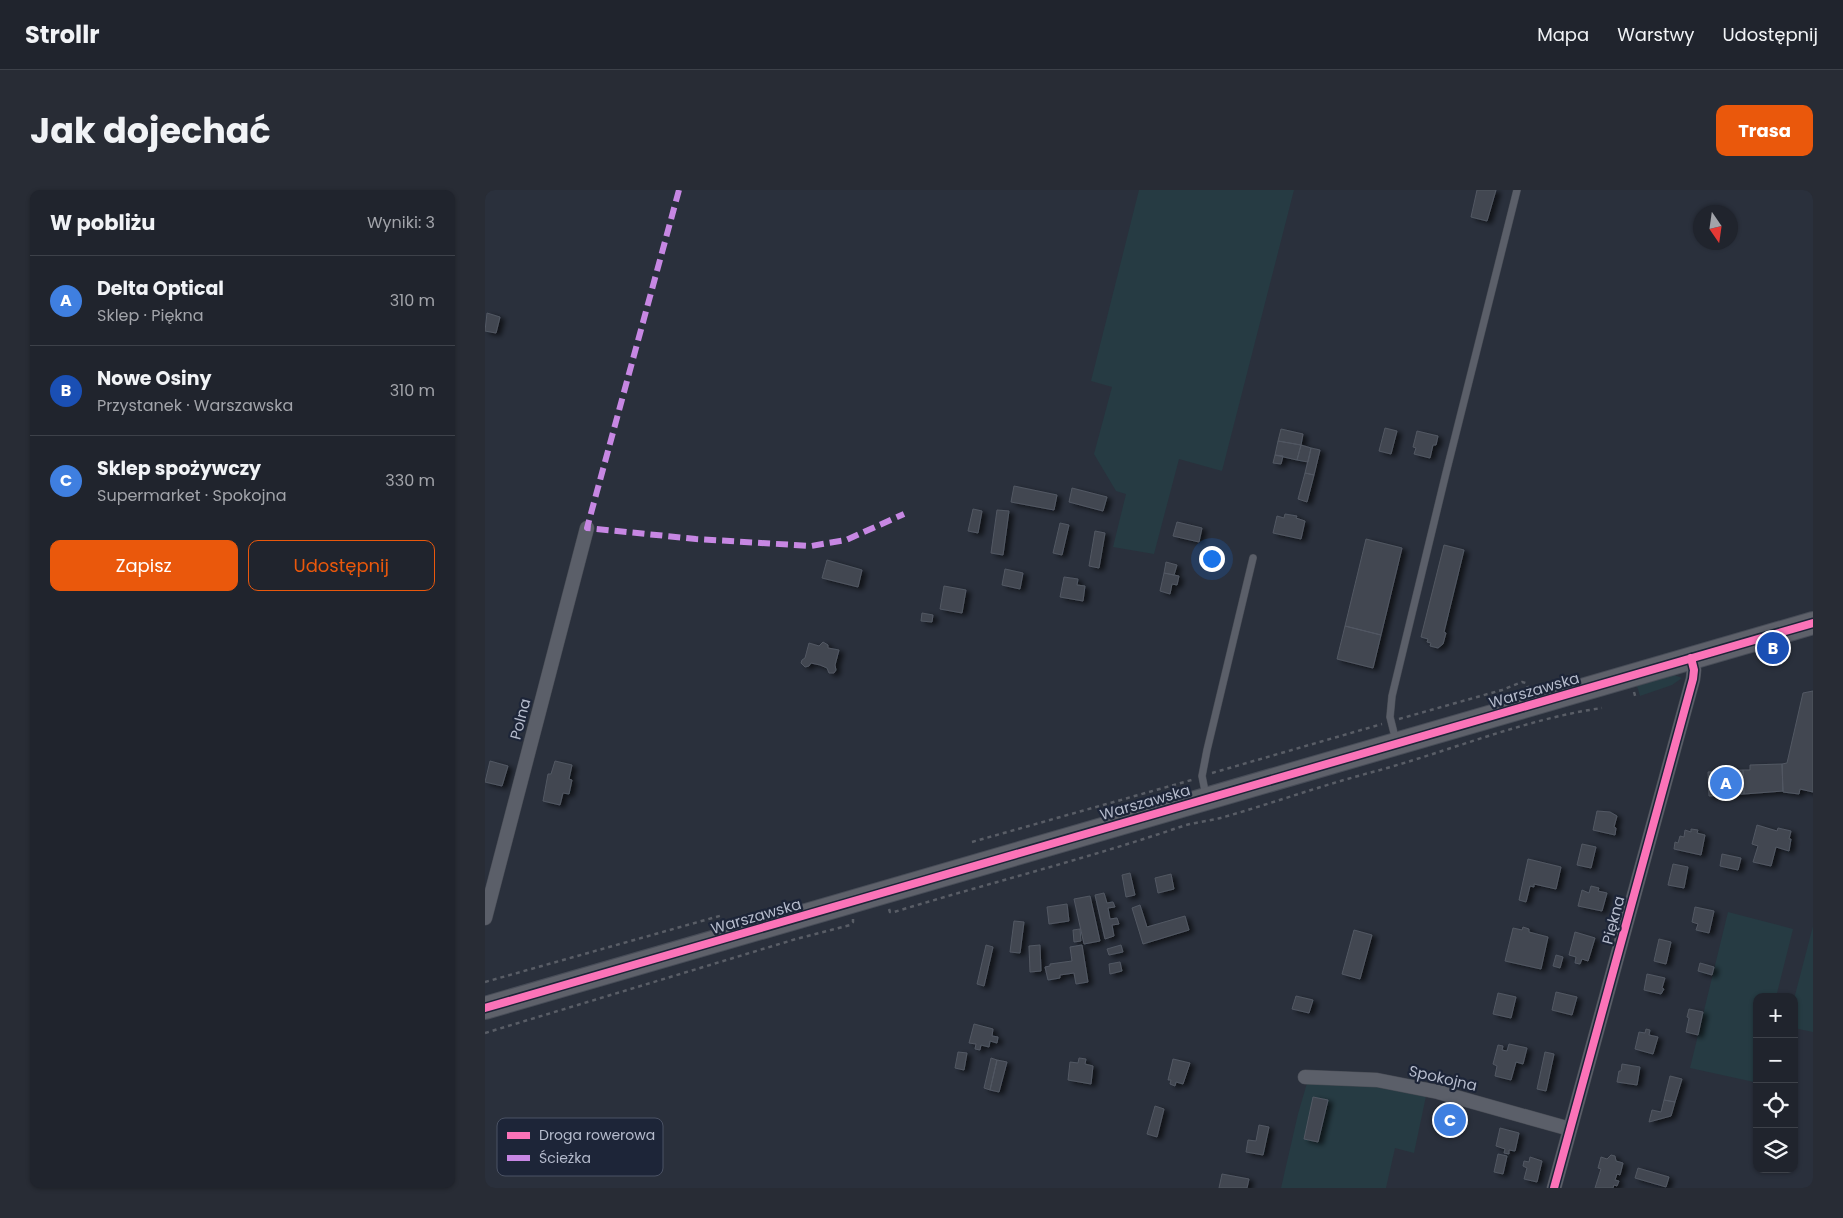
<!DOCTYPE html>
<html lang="pl">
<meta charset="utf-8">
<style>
:root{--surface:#20242d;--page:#282c35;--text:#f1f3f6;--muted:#a2a4aa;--line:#3d4149;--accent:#ea580c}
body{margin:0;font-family:Poppins,sans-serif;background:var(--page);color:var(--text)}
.controls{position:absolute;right:15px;bottom:15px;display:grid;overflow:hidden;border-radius:10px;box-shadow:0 1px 4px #0004}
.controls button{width:45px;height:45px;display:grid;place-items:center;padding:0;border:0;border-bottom:1px solid var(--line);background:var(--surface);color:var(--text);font:25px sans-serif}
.compass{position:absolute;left:1208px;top:15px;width:45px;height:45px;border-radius:50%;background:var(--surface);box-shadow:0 1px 4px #0004;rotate:167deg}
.you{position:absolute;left:726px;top:368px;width:18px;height:18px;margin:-12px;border:4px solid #fff;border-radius:50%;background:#1a73e8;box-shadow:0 0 0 8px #1a73e833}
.badge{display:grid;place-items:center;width:32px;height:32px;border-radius:50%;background:var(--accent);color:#fff;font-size:16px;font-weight:700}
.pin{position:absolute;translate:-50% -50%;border:2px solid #fff;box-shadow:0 1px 5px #0006}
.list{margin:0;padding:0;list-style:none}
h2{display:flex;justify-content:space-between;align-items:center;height:65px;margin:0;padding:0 20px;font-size:21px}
h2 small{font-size:16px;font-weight:400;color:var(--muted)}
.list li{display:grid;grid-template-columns:32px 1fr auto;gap:15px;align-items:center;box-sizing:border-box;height:90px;padding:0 20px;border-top:1px solid var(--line)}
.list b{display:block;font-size:19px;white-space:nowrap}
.list p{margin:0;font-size:16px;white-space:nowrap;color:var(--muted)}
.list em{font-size:16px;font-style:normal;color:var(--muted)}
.actions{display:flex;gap:10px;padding:15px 20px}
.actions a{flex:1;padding:11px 0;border:1px solid var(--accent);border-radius:10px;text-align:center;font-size:18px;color:var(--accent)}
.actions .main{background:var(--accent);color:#fff}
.icon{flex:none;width:28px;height:28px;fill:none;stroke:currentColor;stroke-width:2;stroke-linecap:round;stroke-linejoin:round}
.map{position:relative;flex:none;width:1328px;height:998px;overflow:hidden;border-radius:10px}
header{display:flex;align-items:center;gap:30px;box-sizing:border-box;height:70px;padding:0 25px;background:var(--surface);border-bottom:1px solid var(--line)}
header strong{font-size:24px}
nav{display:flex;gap:28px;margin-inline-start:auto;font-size:18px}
.intro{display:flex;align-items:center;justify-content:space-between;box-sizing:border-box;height:120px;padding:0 30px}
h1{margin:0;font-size:35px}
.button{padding:12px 22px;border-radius:10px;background:var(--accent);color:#fff;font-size:18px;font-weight:700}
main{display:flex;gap:30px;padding:0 30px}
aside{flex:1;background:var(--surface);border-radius:10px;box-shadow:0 1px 4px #0004}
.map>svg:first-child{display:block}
.green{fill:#263b43}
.building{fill:#424751;stroke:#525863;filter:url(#shadow)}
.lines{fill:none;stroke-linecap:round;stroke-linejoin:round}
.lane-casing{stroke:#474b54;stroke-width:8}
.street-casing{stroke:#474b54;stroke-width:15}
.primary-casing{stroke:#484d58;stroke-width:24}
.path{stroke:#595d66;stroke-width:2.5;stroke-dasharray:4 4;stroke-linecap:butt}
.lane{stroke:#5b5f69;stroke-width:7}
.street{stroke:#5b5f69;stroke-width:14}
.primary{stroke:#5e616a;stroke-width:22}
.quiet{stroke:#c787e3;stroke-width:6;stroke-dasharray:12 6;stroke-linecap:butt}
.cycleway-casing{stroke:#1d2538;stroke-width:11}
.cycleway{stroke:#fb73b8;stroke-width:8}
.labels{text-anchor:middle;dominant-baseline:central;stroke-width:4.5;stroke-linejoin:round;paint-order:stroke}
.street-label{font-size:15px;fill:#b5bbcc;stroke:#1d2538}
.key{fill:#1d2538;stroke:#4b5264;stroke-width:1}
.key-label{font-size:14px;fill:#b5bbcc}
</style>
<header>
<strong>Strollr</strong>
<nav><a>Mapa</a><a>Warstwy</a><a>Udostępnij</a></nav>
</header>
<div class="intro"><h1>Jak dojechać</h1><a class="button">Trasa</a></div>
<main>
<aside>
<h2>W pobliżu<small>Wyniki: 3</small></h2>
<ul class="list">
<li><span class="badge" style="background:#3f7fe0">A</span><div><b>Delta Optical</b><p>Sklep · Piękna</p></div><em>310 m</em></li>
<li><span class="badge" style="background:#1a4fb4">B</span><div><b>Nowe Osiny</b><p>Przystanek · Warszawska</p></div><em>310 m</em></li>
<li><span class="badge" style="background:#3f7fe0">C</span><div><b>Sklep spożywczy</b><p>Supermarket · Spokojna</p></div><em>330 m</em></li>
</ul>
<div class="actions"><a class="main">Zapisz</a><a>Udostępnij</a></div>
</aside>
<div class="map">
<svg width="1328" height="998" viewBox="0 0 1328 998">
<defs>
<filter id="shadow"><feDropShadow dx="4.5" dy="2.5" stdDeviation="2.5" flood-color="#0009"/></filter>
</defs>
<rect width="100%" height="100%" fill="#2a303c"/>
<path class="green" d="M654 0H809L737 281 694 269 669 364 628 357 641 304 631 301 609 264 627 197 606 191Z
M1189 485 1197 488 1187 495 1155 506 1152 496Z
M1243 722 1308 739 1291 807H1272V880L1269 892 1205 878Z
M1328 736V842L1309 838V809Z
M822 893H878L941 906 929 963 910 958 901 998H796L813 924Z"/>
<path class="building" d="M992 0H1011L1002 31 986 27Z
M2 123 15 127 11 143 0 141Z
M900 238 912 241 906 264 894 261Z
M796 239 818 244 816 255 793 251Z
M932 241 953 246 951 255H948L945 268 929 264 931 258 928 257Z
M793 251 816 255 812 270 790 265Z
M816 255 826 258 823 272 812 270Z
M826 258 835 260 829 285 820 283Z
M790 265 798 266 796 274 788 273Z
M820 283 829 285 822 312 813 309Z
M529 296 572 305 569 320 526 312Z
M587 298 622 307 618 321 584 312Z
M488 319 497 321 493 343 483 341Z
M512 320 524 321 518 365 506 363Z
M800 324 812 326 811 328 820 331 816 349 788 343 792 326 799 328Z
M692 332 717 338 714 352 688 346Z
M575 333 584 335 577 365 568 363Z
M610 341 620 343 614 378 604 376Z
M881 349 917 358 896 445 860 436Z
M959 355 979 360 959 442 961 443 958 454 953 458 945 456 946 453 942 452 943 449 936 447Z
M342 370 377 380 373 397 337 388Z
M681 372 692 375 689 385 679 383Z
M520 379 538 383 535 399 517 395Z
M679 383 694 386 692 395 687 394 685 404 675 401Z
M579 387 593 389 592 395 600 396 598 411 575 407Z
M459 396 481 400 477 423 455 419Z
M437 423 448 425 447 432 436 431Z
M860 436 896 445 888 478 852 469Z
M338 452 343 455V458L354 460 350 475 351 480 349 483H344L342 478 335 475 326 473 324 476 320 477 316 473 317 470 320 468 324 453 334 456Z
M1328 501V602L1315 599 1314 604 1298 602 1297 574 1302 573 1318 503Z
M5 571 23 576 17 596 0 592Z
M70 571 87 575 84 589 87 590 84 604 78 603 75 615 58 611 63 584H66Z
M1297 574 1298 601 1259 604 1258 580H1265V575Z
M1258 580 1259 604 1224 606 1223 582Z
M1112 621 1125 622 1132 626 1129 637 1131 638 1130 645 1108 640Z
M1272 635 1292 641 1293 638 1306 641 1304 649H1306L1304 661 1291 657 1286 676 1268 672 1273 656 1267 654Z
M1206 639 1213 640 1212 643 1220 645 1216 665 1189 659 1190 652 1193 653 1195 646 1199 647 1200 640 1206 642Z
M1097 654 1111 657 1106 678 1092 675Z
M1237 664 1256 668 1253 680 1235 676Z
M1043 669 1076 677 1071 699 1049 694V697L1045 696 1041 712 1034 710Z
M1188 674 1203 677 1199 698 1183 695Z
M645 683 650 705 641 707 637 685Z
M686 684 689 699 673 703 670 688Z
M1106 696 1114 698 1113 701 1122 703 1117 721 1093 716 1097 700 1104 703Z
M619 703 622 713 628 712 630 717 623 718 625 729 632 728 634 734 627 735 629 746 620 749 610 705Z
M605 706 615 751 599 754 589 709Z
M582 714 584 731 564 734 562 717Z
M655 715 662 737 700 726 704 740 658 754 647 718Z
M1210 717 1229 721 1224 743 1211 740 1213 734 1207 732Z
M529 731 539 732 535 763 525 762Z
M1038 737 1044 739V742L1063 747 1056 779 1020 771 1028 738 1037 740Z
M595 739 596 751 589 752 588 740Z
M869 740 887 745 875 789 857 784Z
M1090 742 1110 748 1103 771 1097 769 1095 774 1090 773 1091 767 1084 765Z
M1174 749 1186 752 1181 774 1169 771Z
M501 755 508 757 499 796 492 794Z
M555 755 556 781 545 782 544 756Z
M597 755 603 792 591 794 589 783 575 785V788L563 790 560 777 565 776V774L587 771 585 757Z
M636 755 638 762 624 765 622 759Z
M1071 765 1078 767 1075 778 1068 776Z
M635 772 637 781 625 784 624 774Z
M1215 773 1229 777 1227 785 1213 781Z
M1162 784 1180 788 1177 798 1179 799 1176 804 1159 800Z
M1071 802 1092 807 1087 825 1067 820Z
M1013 803 1031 807 1026 828 1008 824Z
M811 806 828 810 824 823 807 819Z
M1204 819 1218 822 1213 845 1201 842 1204 828 1202 827Z
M489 834 508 839 507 846 513 847 512 853 505 851 504 857 496 855 495 860 490 859 491 854 484 853Z
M1161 839 1165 840 1164 845 1173 847 1168 864 1150 859 1154 842 1160 843Z
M1024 854 1042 858 1038 874 1031 872 1026 890 1010 886 1012 876 1008 874 1013 855 1018 856 1017 860 1022 861Z
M473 862 482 863 479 880 470 878Z
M1060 862 1069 864 1061 901 1052 899Z
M506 868 512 870 505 900 499 898Z
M594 868 601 869 600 874 608 876 606 894 583 890 585 872 593 873Z
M688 869 705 873 698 894 691 892 690 896 685 894 686 890H683Z
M512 870 522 872 514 902 505 900Z
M1137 874 1155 877 1152 895 1132 892 1134 881H1136Z
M1185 886 1197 889 1190 912 1179 910Z
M828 907 843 910 833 952 819 949Z
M1179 910 1190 912 1186 926 1164 932 1167 920 1176 922Z
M670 916 679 919 672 947 662 944Z
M959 920 975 924 971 941 955 936Z
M774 935 784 937 778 965 761 962 763 950 771 951Z
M1015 938 1034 943 1030 961 1024 960V964L1019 963 1020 959 1011 956Z
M1013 964 1022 966 1018 984 1009 982Z
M1126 965 1130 966 1131 971 1138 973 1135 985 1132 984 1130 990 1134 991 1132 996 1129 995 1128 998H1110L1116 979 1113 978 1116 967 1122 969Z
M1045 967 1057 971 1052 992 1039 989 1042 978 1038 976 1039 971 1044 972Z
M1153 978 1184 987 1181 997 1150 988Z
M737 984 764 989 762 998H734Z"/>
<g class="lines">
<g class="lane-casing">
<path id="lane" d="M911 551 905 527 907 506 961 283 1032 0
M721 606 717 586 722 560 768 368"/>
</g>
<g class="street-casing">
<path id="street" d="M0 728 102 338
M820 887 892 890 953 902 1085 939
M1069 998 1208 489 1209 480 1206 468"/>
</g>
<g class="primary-casing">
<path id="primary" d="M0 818 1328 433"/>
</g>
<path class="path" d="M1149 502 1151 509
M914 529 1017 500 1037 492 1041 493 1044 500
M727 583 897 534
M487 652 710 589
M404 719 405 722H409C504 693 601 669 695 637 709 632 725 631 739 627 788 613 835 596 884 583 960 563 1039 529 1117 518
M0 792 238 725
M0 843 311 749 365 735 368 732V729"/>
<use href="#lane" class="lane"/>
<use href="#street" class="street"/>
<use href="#primary" class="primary"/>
<path class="quiet" d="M194 0 102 338 211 349 326 356 361 350 419 324"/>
<g class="cycleway-casing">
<path id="cycleway" d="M0 818 1328 433
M1069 998 1208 489 1209 480 1206 468"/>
</g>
<use href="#cycleway" class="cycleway"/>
</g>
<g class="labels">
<g class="street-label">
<text transform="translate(1049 500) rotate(-16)">Warszawska</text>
<text transform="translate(35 529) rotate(-75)">Polna</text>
<text transform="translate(660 612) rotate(-16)">Warszawska</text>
<text transform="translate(271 726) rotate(-16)">Warszawska</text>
<text transform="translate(1128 730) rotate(-75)">Piękna</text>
<text transform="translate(958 888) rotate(13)">Spokojna</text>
</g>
</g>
<rect x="12" y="928" width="166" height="58" rx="8" class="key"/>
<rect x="22" y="942" width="23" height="7" fill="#fb73b8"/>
<rect x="22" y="965" width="23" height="6" fill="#c787e3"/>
<g class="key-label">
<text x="54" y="950">Droga rowerowa</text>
<text x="54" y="973">Ścieżka</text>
</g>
</svg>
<div class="controls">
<button>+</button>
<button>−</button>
<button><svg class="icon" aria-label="locate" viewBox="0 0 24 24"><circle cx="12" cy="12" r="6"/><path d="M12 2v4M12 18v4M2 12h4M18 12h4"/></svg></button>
<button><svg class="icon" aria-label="layers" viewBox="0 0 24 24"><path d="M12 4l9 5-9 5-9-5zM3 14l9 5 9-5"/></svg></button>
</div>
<svg class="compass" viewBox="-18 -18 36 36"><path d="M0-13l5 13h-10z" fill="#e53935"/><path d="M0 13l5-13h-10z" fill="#a2a4aa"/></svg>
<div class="you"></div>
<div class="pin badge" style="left:1241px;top:593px;background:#3f7fe0">A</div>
<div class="pin badge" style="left:1288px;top:458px;background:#1a4fb4">B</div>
<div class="pin badge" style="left:965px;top:930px;background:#3f7fe0">C</div>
</div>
</main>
